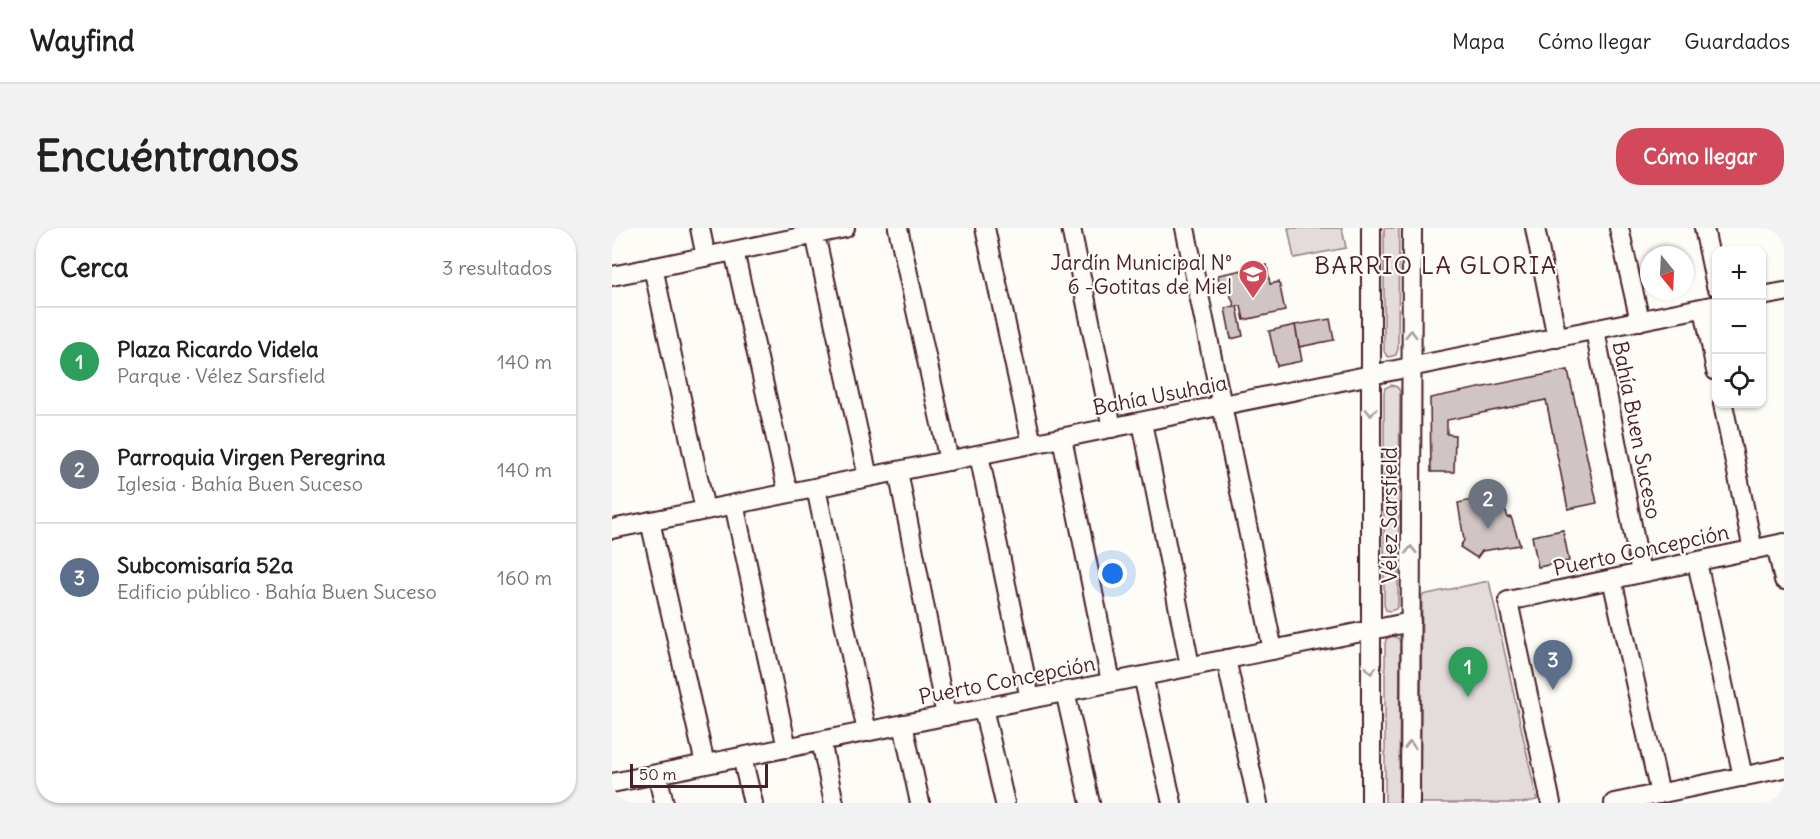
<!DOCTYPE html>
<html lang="es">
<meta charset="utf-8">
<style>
:root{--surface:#fff;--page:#f2f2f2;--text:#202124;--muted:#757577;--line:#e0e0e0;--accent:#d1495b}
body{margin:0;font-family:Delius,sans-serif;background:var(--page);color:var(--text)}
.controls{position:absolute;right:18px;top:18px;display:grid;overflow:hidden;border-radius:12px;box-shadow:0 2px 4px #0004}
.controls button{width:54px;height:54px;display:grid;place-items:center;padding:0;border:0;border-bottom:2px solid var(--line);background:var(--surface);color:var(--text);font:30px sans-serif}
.compass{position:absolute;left:1028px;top:18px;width:54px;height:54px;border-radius:50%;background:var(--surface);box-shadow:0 2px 4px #0004;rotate:162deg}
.scale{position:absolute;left:18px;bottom:15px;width:138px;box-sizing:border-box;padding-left:6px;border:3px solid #4a1f2b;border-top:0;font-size:16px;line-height:21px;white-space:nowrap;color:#4a1f2b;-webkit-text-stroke:4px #fdfcf7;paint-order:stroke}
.you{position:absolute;left:501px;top:346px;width:21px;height:21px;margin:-15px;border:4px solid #fff;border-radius:50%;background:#1a73e8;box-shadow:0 0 0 9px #1a73e833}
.badge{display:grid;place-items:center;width:39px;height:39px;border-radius:50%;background:var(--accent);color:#fff;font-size:20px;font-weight:700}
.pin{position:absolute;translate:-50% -50px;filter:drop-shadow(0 2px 3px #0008)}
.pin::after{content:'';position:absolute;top:32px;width:21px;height:18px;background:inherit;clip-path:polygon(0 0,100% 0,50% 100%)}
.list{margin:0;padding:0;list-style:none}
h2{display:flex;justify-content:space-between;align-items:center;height:78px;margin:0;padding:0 24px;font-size:26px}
h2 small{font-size:20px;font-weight:400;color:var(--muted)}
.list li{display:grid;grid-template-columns:39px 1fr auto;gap:18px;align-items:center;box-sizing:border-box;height:108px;padding:0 24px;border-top:2px solid var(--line)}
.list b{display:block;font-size:22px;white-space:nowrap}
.list p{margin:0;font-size:20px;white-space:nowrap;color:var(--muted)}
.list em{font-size:20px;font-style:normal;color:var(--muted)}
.icon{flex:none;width:33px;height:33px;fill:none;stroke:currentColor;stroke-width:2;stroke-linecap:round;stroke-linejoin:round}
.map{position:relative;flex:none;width:1172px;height:575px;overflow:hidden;border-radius:24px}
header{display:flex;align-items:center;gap:36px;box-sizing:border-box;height:84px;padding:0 30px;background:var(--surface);border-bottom:2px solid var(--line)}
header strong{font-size:28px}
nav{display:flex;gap:33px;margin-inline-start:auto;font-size:21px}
.intro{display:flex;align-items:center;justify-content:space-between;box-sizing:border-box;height:144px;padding:0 36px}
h1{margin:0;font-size:42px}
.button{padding:15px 27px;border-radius:24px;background:var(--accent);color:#fff;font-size:21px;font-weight:700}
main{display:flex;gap:36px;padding:0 36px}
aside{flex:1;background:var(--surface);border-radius:24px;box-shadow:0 2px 4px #0004}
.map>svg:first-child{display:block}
.green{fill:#e3dcda;stroke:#967e82;stroke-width:1.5}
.building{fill:#d0c5c4;stroke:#4a1f2b;stroke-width:1.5}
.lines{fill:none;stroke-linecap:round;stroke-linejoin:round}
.minor-casing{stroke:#4a1f2b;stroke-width:22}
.minor{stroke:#fdfcf7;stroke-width:18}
.oneway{stroke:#ac999b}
.labels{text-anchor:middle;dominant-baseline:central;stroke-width:4.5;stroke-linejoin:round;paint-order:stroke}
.poi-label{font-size:21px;fill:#4a1f2b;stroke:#fdfcf7;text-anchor:end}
.street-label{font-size:21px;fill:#4a1f2b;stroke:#fdfcf7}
.quarter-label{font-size:24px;letter-spacing:1.5px;fill:#4a1f2b;stroke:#fdfcf7}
</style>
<header>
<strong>Wayfind</strong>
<nav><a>Mapa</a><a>Cómo llegar</a><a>Guardados</a></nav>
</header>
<div class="intro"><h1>Encuéntranos</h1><a class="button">Cómo llegar</a></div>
<main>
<aside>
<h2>Cerca<small>3 resultados</small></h2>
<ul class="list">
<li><span class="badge" style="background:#2e9e5b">1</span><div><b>Plaza Ricardo Videla</b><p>Parque · Vélez Sarsfield</p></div><em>140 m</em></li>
<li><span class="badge" style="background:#6b7280">2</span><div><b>Parroquia Virgen Peregrina</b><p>Iglesia · Bahía Buen Suceso</p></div><em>140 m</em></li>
<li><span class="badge" style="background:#5c6f8a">3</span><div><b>Subcomisaría 52a</b><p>Edificio público · Bahía Buen Suceso</p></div><em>160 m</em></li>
</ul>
</aside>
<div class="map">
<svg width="1172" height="575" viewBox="0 0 1172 575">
<rect width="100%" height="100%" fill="#fdfcf7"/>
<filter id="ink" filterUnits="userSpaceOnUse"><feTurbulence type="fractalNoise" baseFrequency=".0167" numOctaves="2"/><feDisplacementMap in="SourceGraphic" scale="12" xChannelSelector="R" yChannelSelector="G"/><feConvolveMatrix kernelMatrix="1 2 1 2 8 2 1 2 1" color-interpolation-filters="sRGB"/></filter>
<g filter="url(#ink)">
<path class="green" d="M676 0H730L734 20 682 30Z
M772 0H787L786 121 784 127 777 129 774 127 772 123Z
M779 157 785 159 788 163 786 376 784 381 778 383 774 382 772 377V165L773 160Z
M877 353 925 572 910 575H808L810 367Z
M780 408 786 410 788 414 787 575H773V417L774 411Z"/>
<path class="building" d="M655 37 658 56 667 54 673 83 632 92 629 78H625L631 108 619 111 613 80 623 79 618 66H621L619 59 608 61 606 47Z
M718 91 722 112 687 119 683 97Z
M683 97 690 133 665 138 657 103Z
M956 142 985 275 956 281 934 172 835 192V206L843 207 842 244H819L818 170Z
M868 270 869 272H875L894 283 896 290 899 289 908 317 870 323 865 330 848 319 852 312 846 275Z
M951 302 957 333 926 339 920 308Z"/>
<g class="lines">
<g class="minor-casing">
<path id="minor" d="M88 0 94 29
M286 0 337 233
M373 0 420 216
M459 0 500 200
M573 0 661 422
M759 0V575
M923 0 945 110
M1007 0 1028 93
M1092 0 1104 58
M203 6 256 249
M122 23 176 265
M41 39 93 282
M0 48 233 0
M1150 68 1172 64
M1092 80 1104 143
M983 102 1029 345
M1111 176 1141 322
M530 194 578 438
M450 210 499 454
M367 227 418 471
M286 243 334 488
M204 260 255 504
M122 276 175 520
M38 293 93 536
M0 301 1104 77
M1164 317 1172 352
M1085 334 1131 549
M1000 351 1048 566
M614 431 646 575
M531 448 560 575
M453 463 478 575
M371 480 393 575
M291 496 308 575
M209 513 222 575
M130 529 141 575
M45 546 52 575
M0 555 799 394
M798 575 800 0
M939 575 896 373 1172 315
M1002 575 1172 540"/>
</g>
<use href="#minor" class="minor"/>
</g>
<defs><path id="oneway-chevron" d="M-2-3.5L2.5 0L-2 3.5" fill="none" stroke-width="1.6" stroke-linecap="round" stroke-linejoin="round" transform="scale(1.5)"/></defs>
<g class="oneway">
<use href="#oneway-chevron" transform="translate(799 106) rotate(-90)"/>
<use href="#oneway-chevron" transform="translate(759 184) rotate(90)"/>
<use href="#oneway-chevron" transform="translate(799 322) rotate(-90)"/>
<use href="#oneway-chevron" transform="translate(759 442) rotate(90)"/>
<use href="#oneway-chevron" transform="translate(798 517) rotate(-90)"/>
</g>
</g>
<defs>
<g id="school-pin" transform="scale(1.5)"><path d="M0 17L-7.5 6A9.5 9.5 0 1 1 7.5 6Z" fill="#d1495b" stroke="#fdfcf7"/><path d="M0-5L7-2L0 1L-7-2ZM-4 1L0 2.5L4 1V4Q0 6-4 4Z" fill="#fff"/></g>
</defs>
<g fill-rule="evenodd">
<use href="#school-pin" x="641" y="46"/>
</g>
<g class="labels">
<g class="poi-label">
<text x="620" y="34">Jardín Municipal N°<tspan x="620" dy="24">6 -Gotitas de Miel</tspan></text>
</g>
<g class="street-label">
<text transform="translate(548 167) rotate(-11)">Bahía Usuhaia</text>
<text transform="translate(1025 202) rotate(79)">Bahía Buen Suceso</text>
<text transform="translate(777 287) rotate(-90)">Vélez Sarsfield</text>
<text transform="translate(1029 322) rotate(-12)">Puerto Concepción</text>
<text transform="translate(395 452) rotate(-11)">Puerto Concepción</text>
</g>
<g class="quarter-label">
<text x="824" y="37">BARRIO LA GLORIA</text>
</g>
</g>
</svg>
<div class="controls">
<button>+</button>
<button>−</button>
<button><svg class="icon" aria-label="locate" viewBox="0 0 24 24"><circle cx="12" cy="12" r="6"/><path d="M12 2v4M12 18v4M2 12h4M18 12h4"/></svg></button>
</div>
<svg class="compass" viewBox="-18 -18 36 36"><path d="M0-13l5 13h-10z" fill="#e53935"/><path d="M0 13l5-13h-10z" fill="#757577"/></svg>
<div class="scale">50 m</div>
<div class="you"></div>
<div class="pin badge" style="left:856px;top:469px;background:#2e9e5b">1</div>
<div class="pin badge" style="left:876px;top:301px;background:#6b7280">2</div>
<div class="pin badge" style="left:941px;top:462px;background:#5c6f8a">3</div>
</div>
</main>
